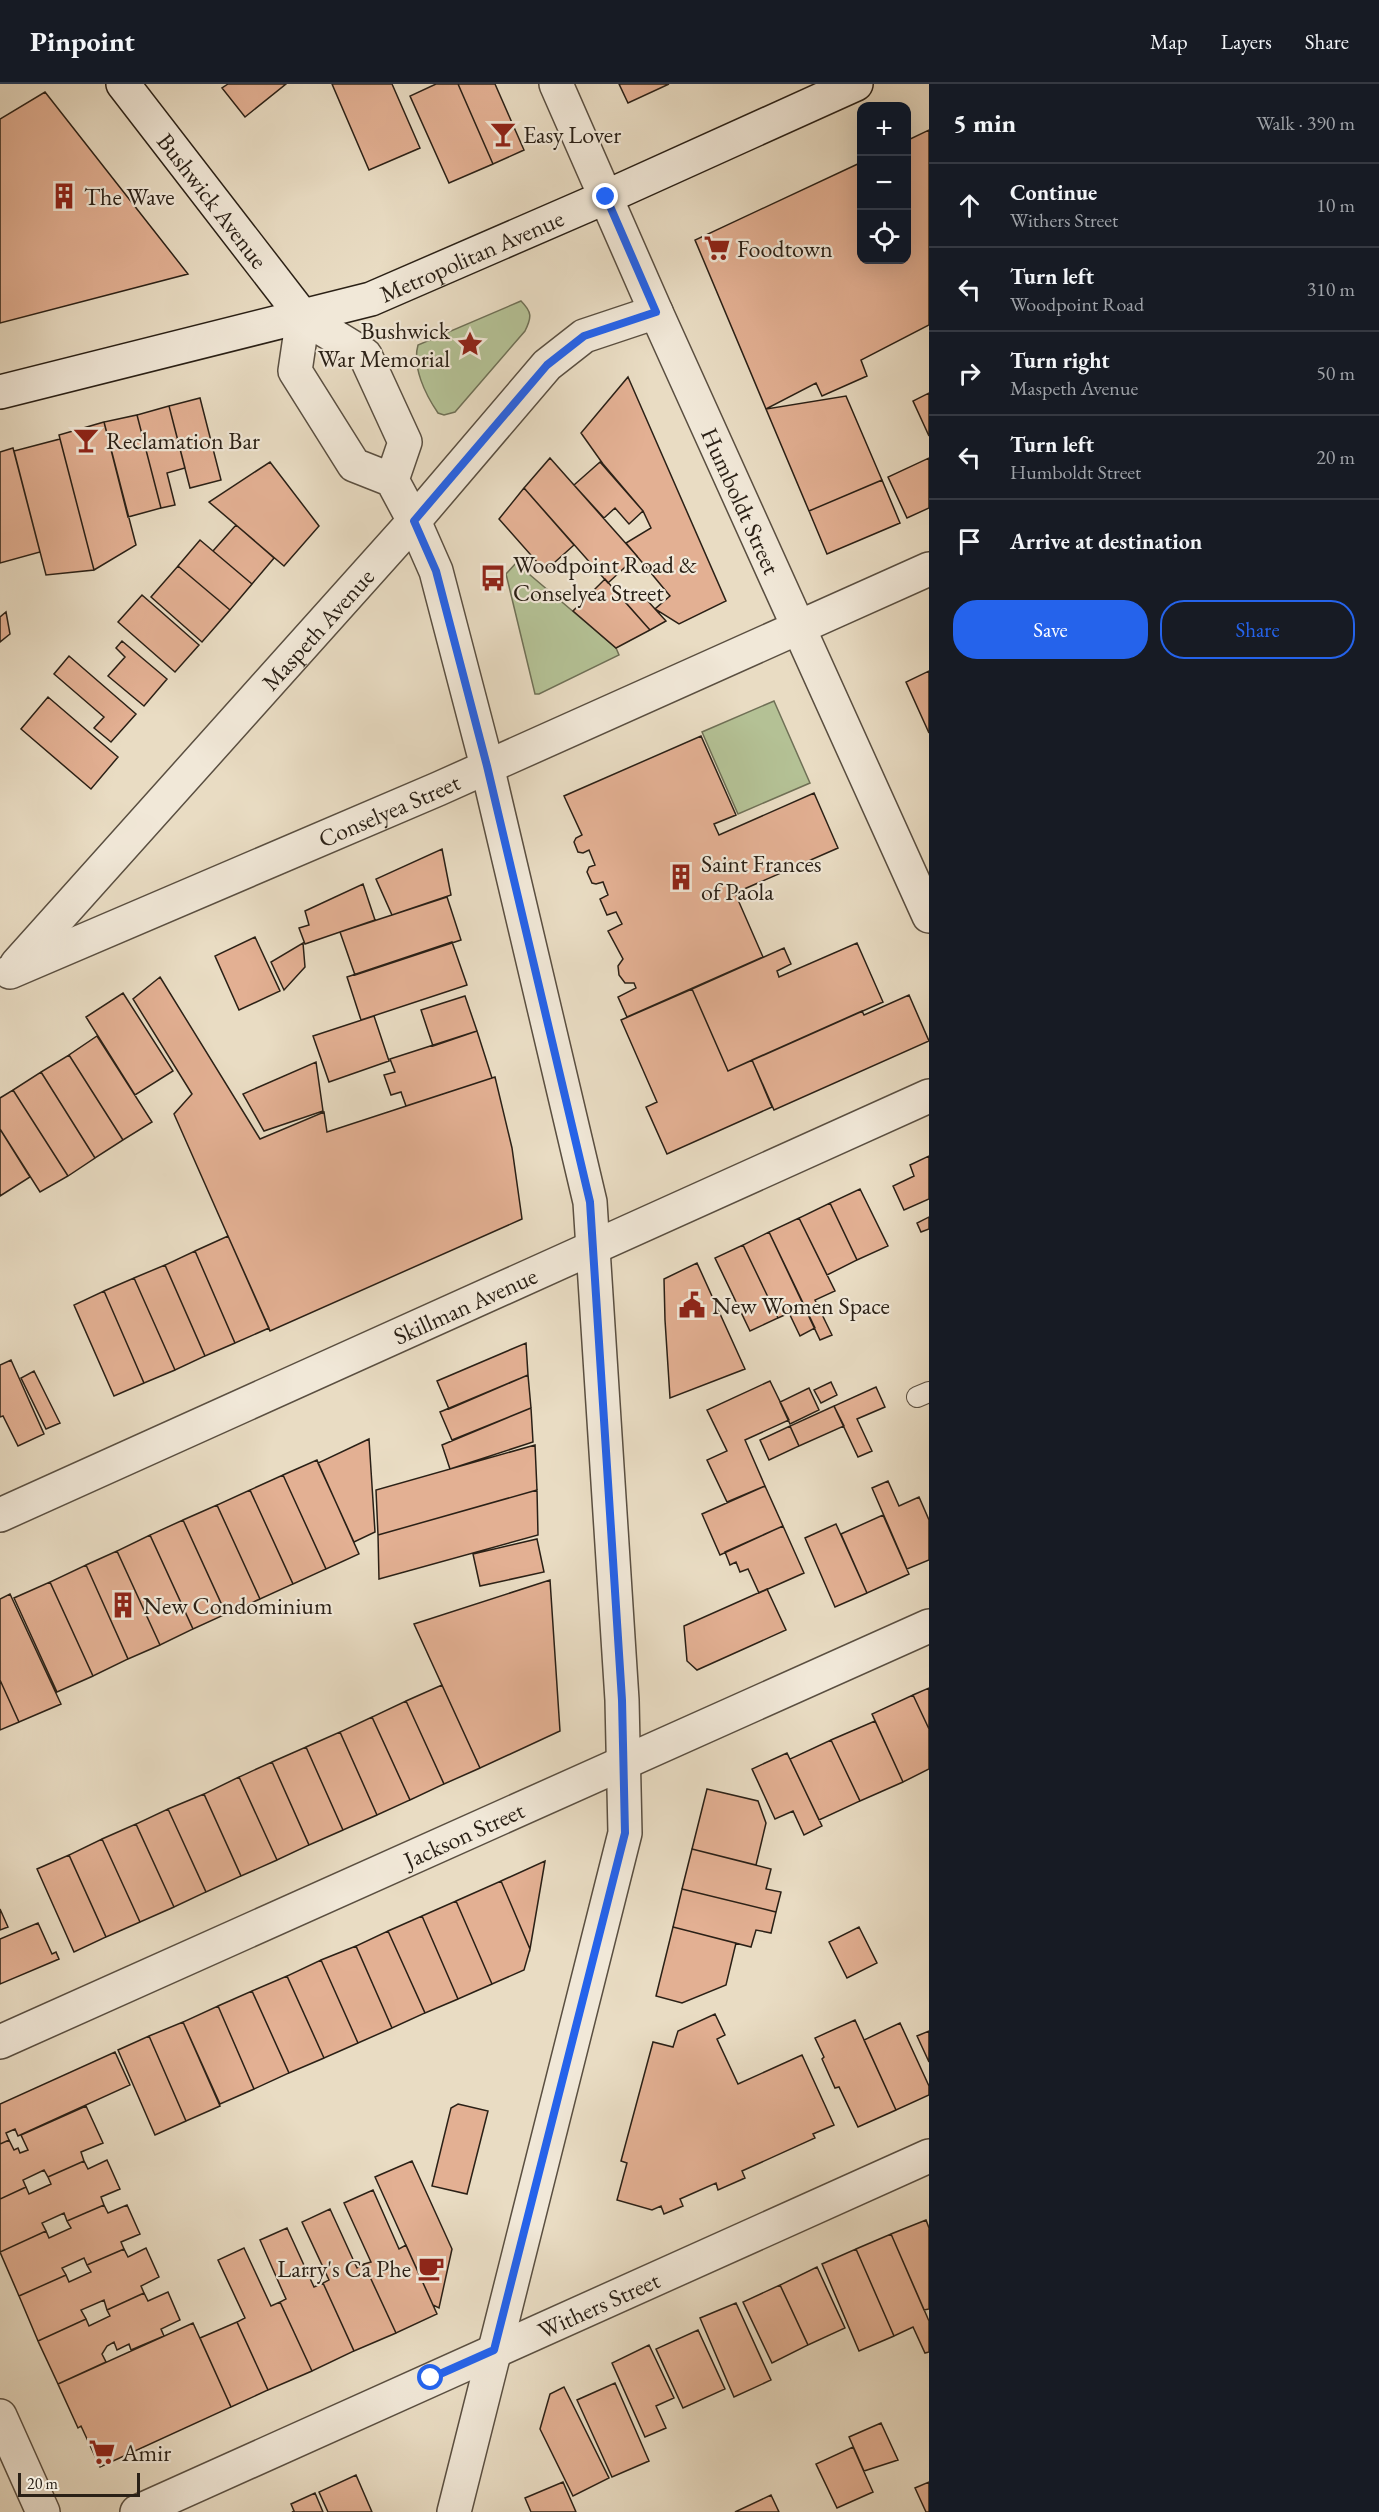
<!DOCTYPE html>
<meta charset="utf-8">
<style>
:root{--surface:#171b24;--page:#20242c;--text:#f1f3f6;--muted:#9ea1a6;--line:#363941;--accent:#2563eb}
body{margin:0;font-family:"EB Garamond",serif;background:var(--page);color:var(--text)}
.controls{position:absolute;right:18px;top:18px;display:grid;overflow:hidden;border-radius:12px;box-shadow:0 6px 24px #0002}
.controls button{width:54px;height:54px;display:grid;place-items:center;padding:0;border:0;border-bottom:2px solid var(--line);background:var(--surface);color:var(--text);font:30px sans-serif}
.scale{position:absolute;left:18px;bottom:15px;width:122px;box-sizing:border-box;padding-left:6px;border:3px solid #2a2016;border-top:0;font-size:16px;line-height:21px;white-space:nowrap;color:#2a2016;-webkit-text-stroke:4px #f1e8d8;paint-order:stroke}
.stop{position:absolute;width:18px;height:18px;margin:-14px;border:4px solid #2563eb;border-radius:50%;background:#fff}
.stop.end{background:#2563eb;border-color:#fff;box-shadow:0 2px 6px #0008}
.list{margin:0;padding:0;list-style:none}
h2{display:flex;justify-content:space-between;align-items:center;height:78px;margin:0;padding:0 24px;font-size:26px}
h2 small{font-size:20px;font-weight:400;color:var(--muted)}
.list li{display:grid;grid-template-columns:39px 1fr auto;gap:18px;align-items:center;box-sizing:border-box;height:84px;padding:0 24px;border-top:2px solid var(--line)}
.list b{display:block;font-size:22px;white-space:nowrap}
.list p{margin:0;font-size:20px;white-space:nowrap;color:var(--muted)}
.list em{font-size:20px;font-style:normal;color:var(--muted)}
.actions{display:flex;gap:12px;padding:18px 24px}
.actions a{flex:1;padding:14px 0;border:2px solid var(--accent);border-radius:24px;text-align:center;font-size:21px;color:var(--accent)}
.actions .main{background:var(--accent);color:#fff}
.icon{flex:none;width:33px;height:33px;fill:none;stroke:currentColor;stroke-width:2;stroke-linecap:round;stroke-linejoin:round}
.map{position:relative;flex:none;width:929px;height:2428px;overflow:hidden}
header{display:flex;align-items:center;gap:36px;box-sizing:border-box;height:84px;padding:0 30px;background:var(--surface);border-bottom:2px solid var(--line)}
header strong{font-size:28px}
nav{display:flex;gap:33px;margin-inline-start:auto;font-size:21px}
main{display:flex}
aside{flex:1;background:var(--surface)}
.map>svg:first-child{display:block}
.green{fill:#b4c195;stroke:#6f7056;stroke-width:1.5}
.building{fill:#e3b093;stroke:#2a2016;stroke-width:1.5}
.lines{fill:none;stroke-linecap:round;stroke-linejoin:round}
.lane-casing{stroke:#5a4f41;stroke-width:22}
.street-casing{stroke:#5a4f41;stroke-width:36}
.secondary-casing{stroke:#2a2016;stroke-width:36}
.lane{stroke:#f1e8d8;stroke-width:20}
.street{stroke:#f1e8d8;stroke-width:33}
.secondary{stroke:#f1e8d8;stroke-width:33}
.route{stroke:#2563eb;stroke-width:8}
.labels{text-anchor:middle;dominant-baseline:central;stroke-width:4.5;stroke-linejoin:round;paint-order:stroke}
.poi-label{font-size:24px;fill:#2a2016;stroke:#f1e8d8;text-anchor:start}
.street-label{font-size:24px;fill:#2a2016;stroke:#f1e8d8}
</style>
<header>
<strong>Pinpoint</strong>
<nav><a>Map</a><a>Layers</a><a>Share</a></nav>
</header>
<main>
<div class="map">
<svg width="929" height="2428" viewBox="0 0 929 2428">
<rect width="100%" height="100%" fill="#e9dcc3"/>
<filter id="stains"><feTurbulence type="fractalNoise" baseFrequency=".00333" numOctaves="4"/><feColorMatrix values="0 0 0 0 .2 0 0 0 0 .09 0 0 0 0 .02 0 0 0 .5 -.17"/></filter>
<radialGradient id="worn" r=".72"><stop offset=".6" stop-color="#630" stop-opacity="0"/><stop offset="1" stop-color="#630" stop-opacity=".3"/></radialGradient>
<path class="green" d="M521 217C532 228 532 233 525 247L455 328 444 331 438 329C425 310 412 283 418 261Z
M516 479 616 564 619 571 539 610H535L506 490Z
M774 617 810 699 738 730 702 648Z"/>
<path class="building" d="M228 0H286L245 33 222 4Z
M332 0H392L420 64 369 86Z
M436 0H458L493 80 449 99 410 12Z
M458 0H495L524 66 493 80Z
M619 0H669L628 19Z
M45 8 188 190 0 239V35Z
M929 46V241L861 276 867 292 822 312 816 299 766 325 695 156 862 78V176H906V57Z
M628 293 726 517 679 540 655 525 670 512 626 459 651 444 643 427 603 380 581 349Z
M929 309V352L913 317Z
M846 312 882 396 809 427 766 325Z
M200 314 221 396 190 404 169 322Z
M169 322 185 384 167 389 175 421 161 424 137 331Z
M137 331 161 424 128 433 104 338Z
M104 338 136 461 94 486 59 351Z
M60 355 94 486 46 491 14 367Z
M13 364 40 468 0 479V368Z
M550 374 637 472 608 499 524 404Z
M929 374V424L907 434 888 393Z
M270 378 319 442 284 482 209 418Z
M600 378 643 427 629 440 615 424 604 434 574 401Z
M882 396 900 439 827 470 809 427Z
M524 404 574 461 545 487 499 435Z
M236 441 274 474 252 500 213 467Z
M200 456 252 500 230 526 178 482Z
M178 482 230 526 202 558 151 513Z
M605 495 650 546 616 564 573 527Z
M639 507 655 525 666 537 650 546 626 519Z
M142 511 199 561 175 588 118 538Z
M6 528 10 550 0 558V533Z
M122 557 167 595 144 622 108 592 125 573 116 564Z
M69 572 136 630 111 658 94 644 104 633 54 590Z
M929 587V649L906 598Z
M48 613 118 673 91 705 21 645Z
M701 652 736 731 714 740 719 751 814 709 838 764 735 809 763 873 627 933 618 913 636 904 634 899H625L619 891 618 882 623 875 608 847 622 840 616 828 607 831 600 815 608 811 603 798 596 800 592 799 587 788 589 783 595 781 589 766 583 769 578 768 574 758 576 754 582 751 564 712Z
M442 765 451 811 392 831 376 795Z
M363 800 375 836 305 860 299 844 309 841 305 827Z
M447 813 461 856 355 891 340 848Z
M255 853 280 907 239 926 215 872Z
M452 858 467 901 361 936 347 893Z
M303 859 305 883 284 906 271 878Z
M857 859 883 918 728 987 692 905 784 864 791 880 777 887 779 893Z
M160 893 260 1055 324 1028 327 1048 495 993 512 1064 522 1135 270 1247 174 1030 192 1010 133 915Z
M692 905 728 987 752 976 772 1023 667 1070 646 1023 657 1018 621 936Z
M123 909 173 987 135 1011 86 933Z
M909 911 929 957 774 1026 752 976 862 927 864 931Z
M465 912 477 947 433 962 421 926Z
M374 932 389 977 329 998 313 952Z
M477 947 492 994 406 1022 401 1008 391 1011 384 991 395 988 390 975Z
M97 952 152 1038 123 1056 69 971Z
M69 971 123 1056 95 1074 41 988Z
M316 978 323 1027 264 1047 243 1010Z
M41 988 95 1074 68 1092 13 1006Z
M13 1006 68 1092 40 1108 0 1045V1014Z
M0 1045 30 1093 0 1112Z
M929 1072V1115L904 1126 893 1102 914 1092 910 1081Z
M860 1105 888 1162 857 1176 830 1119Z
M830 1119 857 1176 827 1191 799 1134Z
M929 1133V1145L921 1148 917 1139Z
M799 1134 835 1207 815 1216 832 1251 820 1256 769 1148Z
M769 1148 815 1244 800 1252 789 1229 778 1234 743 1161Z
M228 1152 269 1244 235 1259 195 1167Z
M743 1161 778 1234 750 1247 715 1174Z
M195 1167 235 1259 205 1272 165 1181Z
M697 1179 745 1285 670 1314 665 1236 664 1195Z
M165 1181 205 1272 175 1286 134 1194Z
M134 1194 175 1286 144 1299 104 1207Z
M104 1207 144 1299 114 1312 74 1221Z
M526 1259 528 1291 449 1325 437 1297Z
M11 1276 44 1350 18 1362 3 1332 0 1333V1281Z
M34 1287 60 1339 46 1345 21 1294Z
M528 1291 531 1324 452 1356 440 1328Z
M770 1297 789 1336 745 1356 765 1402 727 1418 707 1376 727 1367 707 1326Z
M831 1298 837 1311 821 1319 814 1306Z
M876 1303 885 1323 857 1335 872 1367 858 1373 834 1322Z
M809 1304 819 1326 790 1340 780 1318Z
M834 1322 844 1342 799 1362 790 1342Z
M531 1324 533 1358 450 1385 442 1361Z
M790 1342 799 1362 769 1376 760 1356Z
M369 1355 375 1448 354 1458 318 1379Z
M535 1361 537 1406 378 1451 376 1406Z
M317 1376 359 1470 326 1485 283 1391Z
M283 1391 326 1485 293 1500 250 1406Z
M888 1397 899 1422 919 1413 929 1436V1476L907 1485 872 1404Z
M765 1402 783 1442 720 1471 702 1430Z
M250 1406 293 1500 260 1515 217 1421Z
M537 1406 538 1451 379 1495 378 1451Z
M217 1421 260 1515 226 1530 183 1436Z
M883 1431 909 1490 867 1509 841 1450Z
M183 1436 226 1530 193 1545 150 1451Z
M836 1440 867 1509 835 1523 805 1454Z
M783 1442 804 1489 759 1509 748 1485 740 1488 736 1478 730 1481 725 1468Z
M150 1451 193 1545 160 1561 117 1467Z
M537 1455 544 1488 480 1502 473 1470Z
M117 1467 160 1561 128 1575 86 1481Z
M86 1481 128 1575 93 1592 50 1498Z
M550 1496 560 1647 480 1684 414 1540Z
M50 1498 93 1592 57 1608 14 1514Z
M767 1505 786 1546 697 1586 687 1577 684 1542Z
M10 1510 61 1620 19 1638 0 1596V1515Z
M0 1596 19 1638 0 1646Z
M442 1601 480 1684 444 1700 406 1617Z
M929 1604V1645L913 1611Z
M913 1611 929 1645V1685L903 1698 872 1630Z
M406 1617 444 1700 410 1716 372 1633Z
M372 1633 410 1716 377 1731 340 1648Z
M875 1637 903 1698 860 1717 831 1656Z
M340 1648 377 1731 343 1746 306 1663Z
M831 1656 860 1717 819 1736 790 1675Z
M306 1663 343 1746 309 1761 272 1678Z
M787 1669 822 1742 804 1751 793 1727 775 1735 752 1685Z
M272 1678 309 1761 277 1776 239 1693Z
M239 1693 277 1776 241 1792 204 1710Z
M707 1705 758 1717 766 1739 756 1781 692 1765Z
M204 1710 241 1792 206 1808 168 1725Z
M168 1725 206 1808 174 1823 136 1740Z
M136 1740 174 1823 140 1838 102 1755Z
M102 1755 140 1838 106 1853 69 1771Z
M692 1765 771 1785 766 1805 781 1808 776 1828 682 1805Z
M69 1771 106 1853 74 1868 37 1785Z
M545 1777 530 1865 501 1797Z
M501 1797 530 1865 524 1886 492 1900 456 1817Z
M682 1805 776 1828 771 1849 756 1846 751 1863 673 1843Z
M456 1817 492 1900 458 1915 422 1832Z
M0 1825 8 1843 0 1846Z
M422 1832 458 1915 425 1929 388 1847Z
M38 1839 52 1870 56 1868 59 1875 0 1900V1855Z
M673 1843 736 1859 726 1901 682 1919 656 1912Z
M859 1843 877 1879 847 1894 829 1858Z
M388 1847 425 1929 392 1944 356 1862Z
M356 1862 392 1944 358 1959 321 1876Z
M321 1876 358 1959 324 1974 287 1892Z
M287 1892 324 1974 289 1989 252 1907Z
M252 1907 289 1989 254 2005 218 1922Z
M218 1922 254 2005 220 2020 183 1938Z
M715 1930 725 1951 717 1955 738 2000 802 1971 834 2041 813 2050 815 2054 742 2087 745 2094 718 2106 716 2099 680 2115 683 2122 664 2130 661 2122 652 2126 617 2116 627 2079 621 2077 653 1958 673 1963 678 1947Z
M855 1936 896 2026 858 2043 839 2003 835 2004 822 1975 824 1973 815 1954Z
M183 1938 220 2022 186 2037 149 1952Z
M900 1939 929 2002V2011L896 2026 864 1956Z
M929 1947V1978L917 1952Z
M149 1952 186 2037 155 2051 118 1966Z
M115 1968 130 2001 18 2052 15 2045 6 2049 9 2056 0 2060V2020Z
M458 2020 488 2027 467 2110 432 2102 451 2024Z
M86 2022 103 2059 81 2068 84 2077 48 2093 44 2086 23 2096 26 2103 0 2115V2060L9 2056 14 2066 18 2064 20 2069 28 2066 21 2051Z
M107 2076 120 2105 101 2113 104 2121 67 2137 64 2129 42 2139 46 2147 0 2168V2115L26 2103 29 2110 51 2100 48 2093 84 2077 88 2085Z
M412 2077 452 2165 439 2224 433 2221 375 2093Z
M373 2106 399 2165 406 2161 437 2230 396 2249 364 2180 371 2178 344 2119Z
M104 2121 108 2129 127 2121 140 2150 121 2158 124 2165 87 2181 84 2174 62 2184 66 2191 19 2212 0 2168 46 2147 49 2154 71 2144 67 2137Z
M330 2125 357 2184 364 2180 396 2249 354 2267 323 2199 329 2196 302 2138Z
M926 2136 929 2144V2225L924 2226 891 2150Z
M287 2144 314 2203 323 2199 354 2267 312 2287 280 2218 286 2215 260 2156Z
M891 2150 929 2237V2268L925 2269 913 2243 894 2252 856 2165Z
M146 2164 159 2193 141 2202 144 2209 107 2226 104 2216 81 2226 86 2235 38 2257 19 2212 66 2191 69 2198 91 2188 87 2181 124 2165 128 2173Z
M244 2164 271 2222 280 2218 312 2287 268 2306 237 2238 245 2234 218 2176Z
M856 2165 894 2252 859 2267 822 2180Z
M817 2183 845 2244 808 2261 780 2201Z
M780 2201 808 2261 772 2279 743 2218Z
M168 2208 180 2236 161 2245 164 2252 131 2266 129 2260 117 2266 114 2258 107 2262 102 2270 106 2278 58 2300 38 2257 86 2235 89 2242 110 2232 107 2226 144 2209 148 2217Z
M736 2219 771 2296 734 2313 700 2234Z
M237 2238 268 2306 231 2323 200 2254Z
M193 2239 231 2323 100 2383 81 2342 78 2344 58 2300Z
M698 2246 725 2305 683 2324 656 2265Z
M649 2261 674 2314 656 2322 666 2344 645 2353 612 2279Z
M615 2299 649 2377 612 2393 577 2316Z
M564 2303 609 2394 573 2412 540 2345 550 2310Z
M881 2339 898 2376 864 2387 849 2353Z
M853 2363 873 2408 837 2424 816 2380Z
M356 2391 372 2428H328L319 2408Z
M563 2398 576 2428H531L525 2414Z
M929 2398V2428H926L915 2404Z
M315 2409 323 2428H292L294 2427 291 2420Z
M771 2411 779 2428H735Z"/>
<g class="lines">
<g class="lane-casing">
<path id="lane" d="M917 1313 929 1308"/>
</g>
<g class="street-casing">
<g id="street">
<path id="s1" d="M556 0 656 228 929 832"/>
<path d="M392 396 405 358 365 271 303 233 295 287 354 381 392 396 414 437 436 487 487 682 590 1118 622 1616 625 1749 454 2428"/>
<path id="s2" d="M17 880 414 437 547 281 584 252 656 228"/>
<path id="s3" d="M10 888 438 705 929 485"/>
<path id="s4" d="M0 1431 929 1012"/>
<path id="s5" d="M0 1958 929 1542"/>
<path d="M0 2332 43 2428"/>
<path id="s6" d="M137 2428 929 2072"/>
</g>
</g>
<g class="secondary-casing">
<g id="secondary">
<path id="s7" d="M123 0 303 233"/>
<path id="s8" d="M0 308 371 215 606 113 856 0"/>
</g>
</g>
<use href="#lane" class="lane"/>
<use href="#street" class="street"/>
<use href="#secondary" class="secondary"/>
</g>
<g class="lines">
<path class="route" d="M431 2294 494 2266 625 1749 622 1616 590 1118 487 682 436 487 414 437 547 281 584 252 656 228 606 113"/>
</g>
<defs>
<g id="bar-bare" transform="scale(2.07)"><path d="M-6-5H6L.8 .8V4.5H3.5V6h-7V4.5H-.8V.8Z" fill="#8f2418" stroke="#f1e8d8" stroke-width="2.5" paint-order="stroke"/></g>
<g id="building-bare" transform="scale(2.07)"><path d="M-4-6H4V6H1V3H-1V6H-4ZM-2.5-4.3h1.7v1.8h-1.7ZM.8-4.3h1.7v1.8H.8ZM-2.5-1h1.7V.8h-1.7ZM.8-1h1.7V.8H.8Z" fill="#8f2418" stroke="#f1e8d8" stroke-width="2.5" paint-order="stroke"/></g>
<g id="supermarket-bare" transform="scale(2.07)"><path d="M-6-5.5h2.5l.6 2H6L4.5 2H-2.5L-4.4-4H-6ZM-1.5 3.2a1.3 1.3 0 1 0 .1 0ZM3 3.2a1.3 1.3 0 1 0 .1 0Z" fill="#8f2418" stroke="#f1e8d8" stroke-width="2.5" paint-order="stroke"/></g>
<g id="sight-bare" transform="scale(2.07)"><path d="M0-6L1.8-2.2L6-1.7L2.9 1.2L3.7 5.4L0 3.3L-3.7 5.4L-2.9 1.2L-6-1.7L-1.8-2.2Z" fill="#8f2418" stroke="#f1e8d8" stroke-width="2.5" paint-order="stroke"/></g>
<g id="bus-bare" transform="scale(2.07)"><path d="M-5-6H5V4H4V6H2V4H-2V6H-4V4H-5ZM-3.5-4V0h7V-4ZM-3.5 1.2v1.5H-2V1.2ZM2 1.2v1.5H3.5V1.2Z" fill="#8f2418" stroke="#f1e8d8" stroke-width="2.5" paint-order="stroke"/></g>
<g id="civic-bare" transform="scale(2.07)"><path d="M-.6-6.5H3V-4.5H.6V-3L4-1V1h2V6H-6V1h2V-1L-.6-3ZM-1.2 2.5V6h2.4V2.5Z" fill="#8f2418" stroke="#f1e8d8" stroke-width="2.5" paint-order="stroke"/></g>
<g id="cafe-bare" transform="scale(2.07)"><path d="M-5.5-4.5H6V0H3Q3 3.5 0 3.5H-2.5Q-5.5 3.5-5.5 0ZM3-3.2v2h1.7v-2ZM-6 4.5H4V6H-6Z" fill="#8f2418" stroke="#f1e8d8" stroke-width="2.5" paint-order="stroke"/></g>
</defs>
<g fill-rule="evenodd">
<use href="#bar-bare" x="503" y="50"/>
<use href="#building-bare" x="64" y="112"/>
<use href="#supermarket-bare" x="717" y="164"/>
<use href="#sight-bare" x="470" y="260"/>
<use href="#bar-bare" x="86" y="356"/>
<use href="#bus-bare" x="493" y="494"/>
<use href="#building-bare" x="681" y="793"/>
<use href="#civic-bare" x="692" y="1221"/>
<use href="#building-bare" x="123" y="1521"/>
<use href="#cafe-bare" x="431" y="2184"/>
<use href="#supermarket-bare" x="102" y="2368"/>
</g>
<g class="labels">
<g class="poi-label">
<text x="523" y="50">Easy Lover</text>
<text x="84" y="112">The Wave</text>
<text x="737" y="164">Foodtown</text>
<text x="450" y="246" text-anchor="end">Bushwick<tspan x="450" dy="28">War Memorial</tspan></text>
<text x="106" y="356">Reclamation Bar</text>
<text x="513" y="480">Woodpoint Road &amp;<tspan x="513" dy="28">Conselyea Street</tspan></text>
<text x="701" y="779">Saint Frances<tspan x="701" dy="28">of Paola</tspan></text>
<text x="712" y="1221">New Women Space</text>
<text x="143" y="1521">New Condominium</text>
<text x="411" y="2184" text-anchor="end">Larry's Ca Phe</text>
<text x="122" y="2368">Amir</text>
</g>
<g class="street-label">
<text stroke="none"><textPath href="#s7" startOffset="147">Bushwick Avenue</textPath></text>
<text stroke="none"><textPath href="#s8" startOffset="492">Metropolitan Avenue</textPath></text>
<text stroke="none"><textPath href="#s1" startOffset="456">Humboldt Street</textPath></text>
<text stroke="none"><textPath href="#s2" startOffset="450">Maspeth Avenue</textPath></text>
<text stroke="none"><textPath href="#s3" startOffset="412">Conselyea Street</textPath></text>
<text stroke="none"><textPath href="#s4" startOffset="510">Skillman Avenue</textPath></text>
<text stroke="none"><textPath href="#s5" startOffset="508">Jackson Street</textPath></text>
<text stroke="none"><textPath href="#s6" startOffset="506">Withers Street</textPath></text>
</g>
</g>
<rect width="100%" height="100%" filter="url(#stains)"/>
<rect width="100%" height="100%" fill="url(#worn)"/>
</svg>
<div class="controls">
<button>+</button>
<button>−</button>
<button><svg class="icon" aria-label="locate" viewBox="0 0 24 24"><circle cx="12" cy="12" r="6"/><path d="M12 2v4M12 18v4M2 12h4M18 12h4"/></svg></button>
</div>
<div class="scale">20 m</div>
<div class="stop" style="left:431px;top:2294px"></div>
<div class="stop end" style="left:606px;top:113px"></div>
</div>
<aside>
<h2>5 min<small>Walk · 390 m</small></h2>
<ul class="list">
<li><svg class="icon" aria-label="ahead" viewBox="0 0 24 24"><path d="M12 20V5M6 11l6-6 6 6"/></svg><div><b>Continue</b><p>Withers Street</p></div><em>10 m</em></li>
<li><svg class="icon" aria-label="left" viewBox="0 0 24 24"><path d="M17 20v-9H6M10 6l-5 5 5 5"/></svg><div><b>Turn left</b><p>Woodpoint Road</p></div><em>310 m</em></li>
<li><svg class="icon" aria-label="right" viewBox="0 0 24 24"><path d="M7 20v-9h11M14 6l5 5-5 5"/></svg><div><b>Turn right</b><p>Maspeth Avenue</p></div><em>50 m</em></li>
<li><svg class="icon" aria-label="left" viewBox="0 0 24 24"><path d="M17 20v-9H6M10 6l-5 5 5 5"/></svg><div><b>Turn left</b><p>Humboldt Street</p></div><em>20 m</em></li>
<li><svg class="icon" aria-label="arrive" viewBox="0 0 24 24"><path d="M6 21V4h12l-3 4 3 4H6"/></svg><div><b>Arrive at destination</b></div></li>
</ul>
<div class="actions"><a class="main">Save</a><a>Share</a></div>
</aside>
</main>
